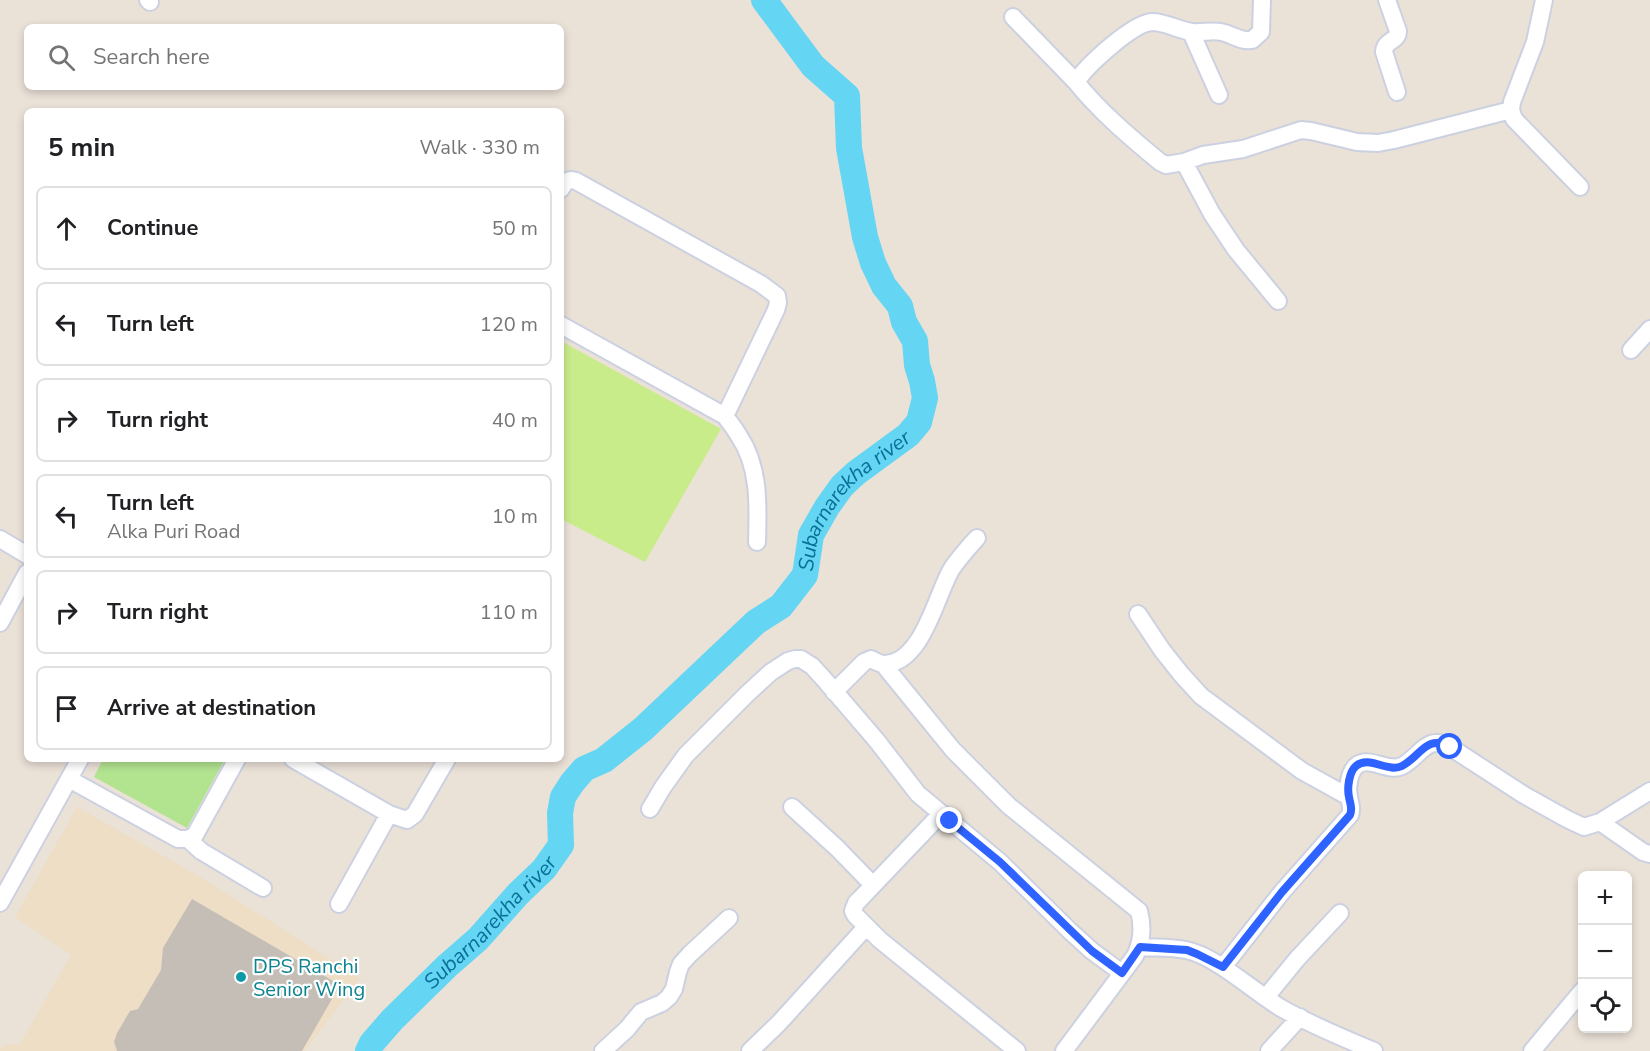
<!DOCTYPE html>
<meta charset="utf-8">
<style>
:root{--surface:#fff;--page:#f6f6f6;--text:#202124;--muted:#757577;--line:#e0e0e0}
body{margin:0;font-family:"Nunito Sans",sans-serif;background:var(--page);color:var(--text)}
.controls{position:absolute;right:18px;bottom:18px;display:grid;overflow:hidden;border-radius:9px;box-shadow:0 3px 9px #0003}
.controls button{width:54px;height:54px;display:grid;place-items:center;padding:0;border:0;border-bottom:2px solid var(--line);background:var(--surface);color:var(--text);font:30px sans-serif}
.stop{position:absolute;width:18px;height:18px;margin:-14px;border:4px solid #2f63ff;border-radius:50%;background:#fff}
.stop.end{background:#2f63ff;border-color:#fff;box-shadow:0 2px 6px #0008}
.list{margin:0;padding:0;list-style:none}
h2{display:flex;justify-content:space-between;align-items:center;height:78px;margin:0;padding:0 24px;font-size:26px}
h2 small{font-size:20px;font-weight:400;color:var(--muted)}
.list li{display:grid;grid-template-columns:39px 1fr auto;gap:18px;align-items:center;box-sizing:border-box;height:84px;margin:0 12px 12px;padding:0 12px;border:2px solid var(--line);border-radius:9px}
.list b{display:block;font-size:22px;white-space:nowrap}
.list p{margin:0;font-size:20px;white-space:nowrap;color:var(--muted)}
.list em{font-size:20px;font-style:normal;color:var(--muted)}
.icon{flex:none;width:33px;height:33px;fill:none;stroke:currentColor;stroke-width:2;stroke-linecap:round;stroke-linejoin:round}
.map{position:relative;flex:none;width:1650px;height:1051px;overflow:hidden}
.search{position:absolute;background:var(--surface);box-shadow:0 3px 9px #0003;left:24px;top:24px;width:540px;height:66px;display:flex;align-items:center;gap:15px;box-sizing:border-box;padding:0 21px;border-radius:9px;color:var(--muted);font-size:22px}
.panel{position:absolute;background:var(--surface);box-shadow:0 3px 9px #0003;left:24px;top:108px;width:540px;height:654px;border-radius:9px}
.map>svg:first-child{display:block}
.education{fill:#eddec5}
.green{fill:#b2e490}
.pitch{fill:#c9ec8b}
.lines{fill:none;stroke-linecap:round;stroke-linejoin:round}
.river{stroke:#64d5f2;stroke-width:26}
.building{fill:#c5beb7}
.minor-casing{stroke:#ccd1e1;stroke-width:20}
.minor{stroke:#fff;stroke-width:16}
.route{stroke:#2f63ff;stroke-width:8}
.culture-dot{fill:#0f9aa8;stroke:#fff;stroke-width:2}
.labels{text-anchor:middle;dominant-baseline:central;stroke-width:4.5;stroke-linejoin:round;paint-order:stroke}
.culture-label{font-size:20px;fill:#0d838f;stroke:#fff;text-anchor:start}
.water-label{font-size:21px;font-style:italic;fill:#097098;stroke:#fff}
</style>
<div class="map">
<svg width="1650" height="1051" viewBox="0 0 1650 1051">
<rect width="100%" height="100%" fill="#eae1d7"/>
<path class="education" d="M77 807 197 875 360 978 305 1051H0L3 1045 20 1044 71 955 15 917Z"/>
<path class="green" d="M103 759H225L187 828 94 777Z"/>
<path class="pitch" d="M561 341 721 429 645 562 561 519Z"/>
<g class="lines">
<path class="river" id="s1" d="M368 1051 372 1043 392 1020 447 966 478 939 517 895 544 869 561 845 560 813 563 797 572 783 584 769 604 760 643 729 756 622 781 606 805 575 811 535 827 507 842 486 856 473 908 435 919 422 925 398 922 381 917 365 915 341 904 322 900 306 884 286 873 263 865 237 849 148 847 96 813 66 764 0"/>
</g>
<path class="building" d="M192 899 340 985 302 1051H117L114 1042 117 1033 130 1011 138 1009 161 970 163 948Z"/>
<g class="lines">
<g class="minor-casing">
<path id="minor" d="M148 0 150 2
M1262 0 1261 32 1252 40C1241 42 1232 34 1221 32 1212 30 1202 33 1193 32 1179 31 1167 22 1152 22 1133 23 1087 65 1076 82 1100 112 1131 138 1160 162L1166 165 1184 162 1212 214 1236 250 1278 301
M1387 0 1398 31C1398 42 1385 39 1384 52L1397 92
M1544 0 1535 42 1512 102 1511 110 1514 119 1580 187
M1013 17 1076 82
M1191 32 1219 95
M1184 162 1203 155 1243 149 1301 130 1311 131 1357 142 1378 143 1394 140 1511 110
M561 189C565 182 568 178 576 181L761 284 777 296 778 303 776 310 725 416
M561 325 725 416C730 423 735 429 739 436 760 467 758 506 757 542
M1631 350 1650 329
M0 539 27 555
M1138 614 1162 650 1181 674 1201 696 1302 771 1349 797
M0 623 27 573
M883 664 953 750 1009 806 1139 911C1143 926 1142 942 1135 956L1064 1051
M834 692 864 662 871 659C875 661 880 664 884 664 922 664 936 596 951 570 958 559 968 548 977 538
M293 759 389 814 407 820 415 814 447 759
M69 779 178 839H188L195 835 237 759
M792 807 837 848 873 885
M650 809 663 787 686 755 747 694 771 672 788 661 795 659H801L812 666 823 678 877 741 918 794 1000 862 1070 931 1092 951 1122 973
M941 814 861 898 856 903 853 911 855 915 880 940 1017 1051
M1600 822 1643 852 1650 854
M188 839 201 851 263 888
M0 903 80 759
M339 904 389 814
M1140 947C1155 948 1171 947 1186 950 1216 956 1254 992 1281 1008 1311 1025 1343 1038 1374 1051
M1223 967 1282 892 1350 815C1353 808 1350 804 1349 797 1347 788 1349 773 1356 766 1369 755 1388 773 1402 766 1421 756 1426 734 1450 747L1524 795 1567 819 1584 827 1600 822 1650 791
M1266 997 1297 959 1340 913
M603 1051 627 1029 641 1012 662 1003 669 997 674 989 678 972 681 964 690 954 729 918
M750 1051 779 1023 866 927
M1269 1051 1300 1017
M1532 1051 1582 991"/>
</g>
<use href="#minor" class="minor"/>
</g>
<g class="lines">
<path class="route" d="M950 821 1000 862 1092 951 1122 973 1140 947 1187 950 1197 954 1223 967 1282 892 1350 815C1353 808 1350 804 1349 797 1347 788 1349 772 1356 766 1369 755 1388 773 1402 766 1421 756 1426 734 1450 747"/>
</g>
<circle class="culture-dot" cx="241" cy="977" r="6"/>
<g class="labels">
<g class="culture-label">
<text x="253" y="966">DPS Ranchi<tspan x="253" dy="23">Senior Wing</tspan></text>
</g>
<g class="water-label">
<text stroke="none"><textPath href="#s1" startOffset="756">Subarnarekha river</textPath></text>
<text stroke="none"><textPath href="#s1" startOffset="178">Subarnarekha river</textPath></text>
</g>
</g>
</svg>
<div class="controls">
<button>+</button>
<button>−</button>
<button><svg class="icon" aria-label="locate" viewBox="0 0 24 24"><circle cx="12" cy="12" r="6"/><path d="M12 2v4M12 18v4M2 12h4M18 12h4"/></svg></button>
</div>
<div class="stop" style="left:1450px;top:747px"></div>
<div class="stop end" style="left:950px;top:821px"></div>
<div class="search"><svg class="icon" aria-label="search" viewBox="0 0 24 24"><circle cx="10" cy="10" r="6"/><path d="M15 15l6 6"/></svg>Search here</div>
<section class="panel">
<h2>5 min<small>Walk · 330 m</small></h2>
<ul class="list">
<li><svg class="icon" aria-label="ahead" viewBox="0 0 24 24"><path d="M12 20V5M6 11l6-6 6 6"/></svg><div><b>Continue</b></div><em>50 m</em></li>
<li><svg class="icon" aria-label="left" viewBox="0 0 24 24"><path d="M17 20v-9H6M10 6l-5 5 5 5"/></svg><div><b>Turn left</b></div><em>120 m</em></li>
<li><svg class="icon" aria-label="right" viewBox="0 0 24 24"><path d="M7 20v-9h11M14 6l5 5-5 5"/></svg><div><b>Turn right</b></div><em>40 m</em></li>
<li><svg class="icon" aria-label="left" viewBox="0 0 24 24"><path d="M17 20v-9H6M10 6l-5 5 5 5"/></svg><div><b>Turn left</b><p>Alka Puri Road</p></div><em>10 m</em></li>
<li><svg class="icon" aria-label="right" viewBox="0 0 24 24"><path d="M7 20v-9h11M14 6l5 5-5 5"/></svg><div><b>Turn right</b></div><em>110 m</em></li>
<li><svg class="icon" aria-label="arrive" viewBox="0 0 24 24"><path d="M6 21V4h12l-3 4 3 4H6"/></svg><div><b>Arrive at destination</b></div></li>
</ul>
</section>
</div>
